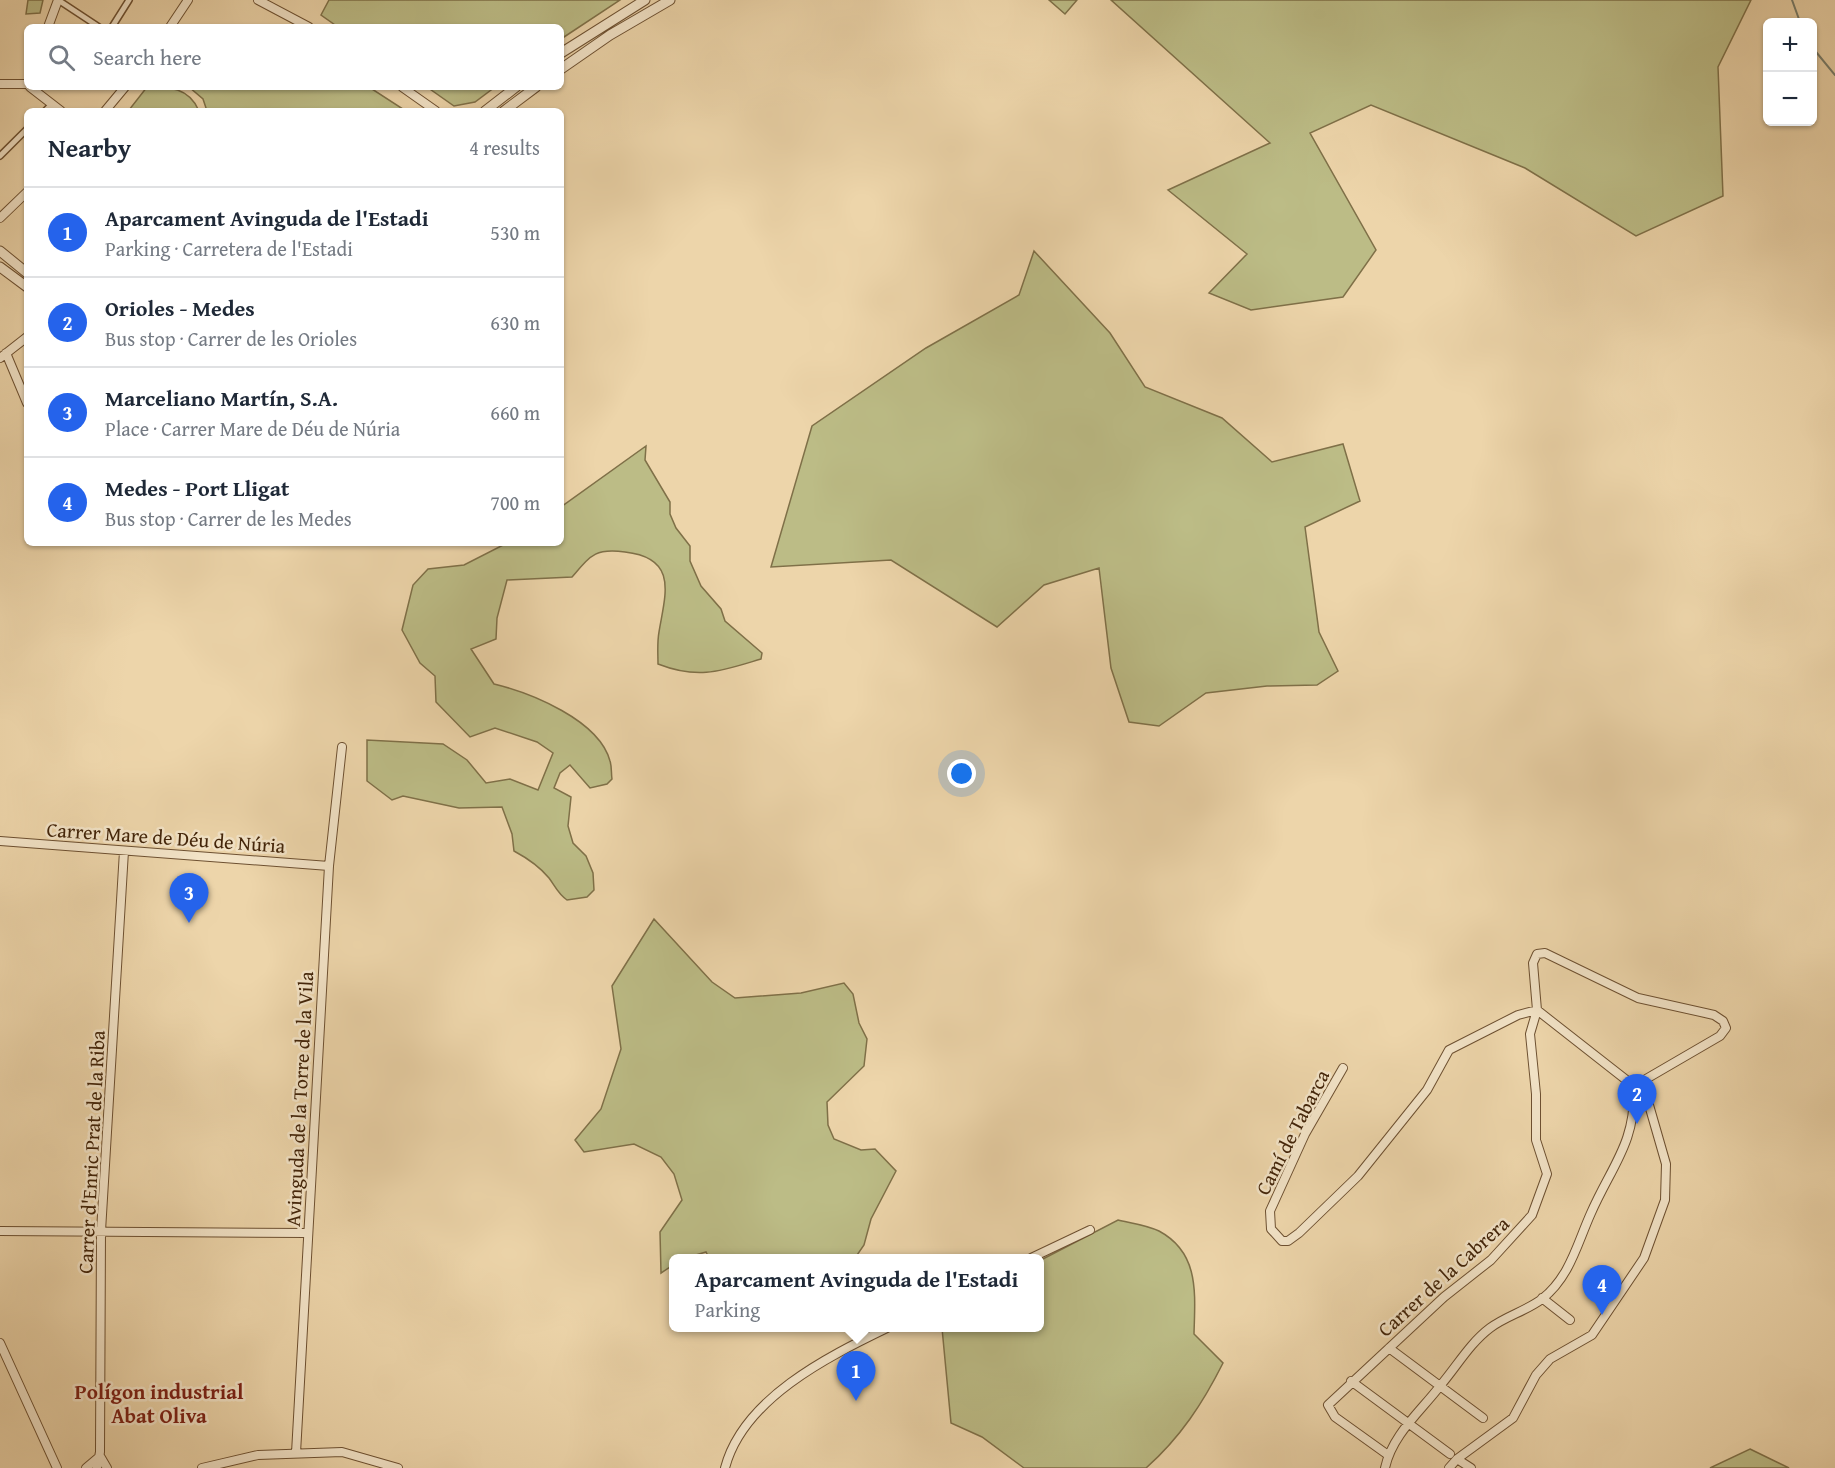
<!DOCTYPE html>
<meta charset="utf-8">
<style>
:root{--surface:#fff;--page:#f2f2f3;--text:#1f2937;--muted:#747a83;--line:#e0e1e3;--accent:#2563eb}
body{margin:0;font-family:"Gentium Book Plus",serif;background:var(--page);color:var(--text)}
.controls{position:absolute;right:18px;top:18px;display:grid;overflow:hidden;border-radius:9px;box-shadow:0 2px 4px #0004}
.controls button{width:54px;height:54px;display:grid;place-items:center;padding:0;border:0;border-bottom:2px solid var(--line);background:var(--surface);color:var(--text);font:30px sans-serif}
.you{position:absolute;left:962px;top:774px;width:21px;height:21px;margin:-15px;border:4px solid #fff;border-radius:50%;background:#1a73e8;box-shadow:0 0 0 9px #1a73e833}
.badge{display:grid;place-items:center;width:39px;height:39px;border-radius:50%;background:var(--accent);color:#fff;font-size:20px;font-weight:700}
.pin{position:absolute;translate:-50% -50px;filter:drop-shadow(0 2px 3px #0008)}
.pin::after{content:'';position:absolute;top:32px;width:21px;height:18px;background:inherit;clip-path:polygon(0 0,100% 0,50% 100%)}
.popup{position:absolute;left:669px;top:1254px;width:375px;height:78px;box-sizing:border-box;display:grid;place-content:center;border-radius:9px;background:var(--surface);filter:drop-shadow(0 2px 4px #0005);font-size:20px;white-space:nowrap;color:var(--muted)}
.popup b{font-size:22px;color:var(--text)}
.popup::after{content:'';position:absolute;left:50%;top:100%;margin-left:-12px;border:12px solid transparent;border-top-color:var(--surface)}
.list{margin:0;padding:0;list-style:none}
h2{display:flex;justify-content:space-between;align-items:center;height:78px;margin:0;padding:0 24px;font-size:26px}
h2 small{font-size:20px;font-weight:400;color:var(--muted)}
.list li{display:grid;grid-template-columns:39px 1fr auto;gap:18px;align-items:center;box-sizing:border-box;height:90px;padding:0 24px;border-top:2px solid var(--line)}
.list b{display:block;font-size:22px;white-space:nowrap}
.list p{margin:0;font-size:20px;white-space:nowrap;color:var(--muted)}
.list em{font-size:20px;font-style:normal;color:var(--muted)}
.icon{flex:none;width:33px;height:33px;fill:none;stroke:currentColor;stroke-width:2;stroke-linecap:round;stroke-linejoin:round}
.map{position:relative;flex:none;width:1835px;height:1468px;overflow:hidden}
.search{position:absolute;background:var(--surface);box-shadow:0 2px 4px #0004;left:24px;top:24px;width:540px;height:66px;display:flex;align-items:center;gap:15px;box-sizing:border-box;padding:0 21px;border-radius:9px;color:var(--muted);font-size:22px}
.panel{position:absolute;background:var(--surface);box-shadow:0 2px 4px #0004;left:24px;top:108px;width:540px;height:438px;border-radius:9px}
.map>svg:first-child{display:block}
.green{fill:#bcbc86;stroke:#7f7048;stroke-width:1.5}
.lines{fill:none;stroke-linecap:round;stroke-linejoin:round}
.stream{stroke:#777d6c;stroke-width:2}
.pedestrian-casing{stroke:#6d5031;stroke-width:8}
.minor-casing{stroke:#6d5031;stroke-width:10}
.tertiary-casing{stroke:#6d5031;stroke-width:11}
.pedestrian{stroke:#f3e4c8;stroke-width:5}
.minor{stroke:#f3e4c8;stroke-width:8}
.tertiary{stroke:#f3e4c8;stroke-width:9}
.labels{text-anchor:middle;dominant-baseline:central;stroke-width:5;stroke-linejoin:round;paint-order:stroke}
.street-label{font-size:20px;fill:#422409;stroke:#f3e4c8}
.neighbourhood-label{font-size:21px;font-weight:bold;fill:#7a1f14;stroke:#f3e4c8}
</style>
<div class="map">
<svg width="1835" height="1468" viewBox="0 0 1835 1468">
<rect width="100%" height="100%" fill="#edd5aa"/>
<filter id="stains"><feTurbulence type="fractalNoise" baseFrequency=".00333" numOctaves="4"/><feColorMatrix values="0 0 0 0 .2 0 0 0 0 .09 0 0 0 0 .02 0 0 0 .5 -.17"/></filter>
<radialGradient id="worn" r=".72"><stop offset=".6" stop-color="#630" stop-opacity="0"/><stop offset="1" stop-color="#630" stop-opacity=".3"/></radialGradient>
<path class="green" d="M28 0H43L40 13 26 14Z
M329 0H620L561 39V27H338L321 15Z
M1049 0H1077L1065 14Z
M1111 0H1751L1718 67 1723 196 1636 236 1525 168 1371 105 1310 133 1376 250 1343 297 1251 310 1209 293 1247 254 1168 190 1270 143Z
M147 87C169 87 189 87 199 111L129 110Z
M189 87H369L406 111H207L203 99Z
M427 87H495L475 102 454 106Z
M1034 251 1110 333 1145 387 1222 418 1272 462 1343 444 1360 501 1305 527 1319 632 1338 671 1317 685 1267 686 1206 693 1159 726 1129 722 1111 668 1099 568 1044 585 997 627 891 560 771 567 812 426 926 348 1019 295Z
M646 446 645 460 670 502V514L676 528 690 546V561L701 586 721 609 725 621 762 653 761 659C721 671 699 680 658 664 658 654 657 643 659 632 665 595 679 558 625 552 595 548 591 555 572 577L507 580 497 618 496 639 471 649 494 684C531 693 599 720 610 761 612 767 611 773 612 779L607 784 590 788 570 765 560 773 554 788 571 797 568 826 573 843 586 856 593 873 594 890 587 897 567 900C558 894 555 886 549 878 540 867 527 858 514 851L512 834 502 807 459 808 403 796 392 800 367 781V740L443 744 467 760 486 783 510 779 538 790 553 753 537 742 495 728 470 737 436 702 435 676 420 663 402 630 413 585 428 569 464 565 507 543H561V507Z
M654 919 712 982 735 998 801 993 844 983 853 994 859 1023 867 1039 864 1066 827 1102 828 1125 834 1139 861 1150 875 1149 896 1171 871 1219 864 1245 855 1258H709L706 1252 686 1258H673V1265L661 1273 660 1232 682 1200 674 1174 661 1157 634 1144 584 1152 575 1140 601 1109 621 1049 612 986Z
M1118 1220C1131 1223 1147 1225 1159 1231 1200 1253 1195 1294 1194 1334L1223 1363C1203 1403 1180 1438 1146 1468H1024L982 1437 951 1423 942 1328H1039V1261Z
M1750 1449 1789 1468H1710Z"/>
<g class="lines">
<path class="stream" d="M1792 0 1800 22
M1812 47 1835 75"/>
<g class="pedestrian-casing">
<path id="pedestrian" d="M58 0 99 27
M112 27 129 0
M45 111 52 104
M0 156 27 129"/>
</g>
<g class="minor-casing">
<path id="minor" d="M258 0 309 27
M48 27 58 0
M170 27 188 0
M0 84H27
M30 87 61 111
M402 87 436 111
M105 111 125 87
M0 218 27 192
M6 353 27 403
M0 358 27 337
M0 841 329 866
M1343 1068 1305 1134 1270 1211 1271 1229 1282 1241H1288L1299 1233 1358 1176 1427 1090 1449 1050 1518 1015 1537 1010
M0 1231 307 1233
M1031 1258 1090 1230
M1542 1298 1570 1320
M0 1343 57 1468
M1389 1348 1483 1418
M1351 1381 1450 1454
M296 1453 329 866 342 747
M1388 1455 1335 1417 1328 1405 1444 1297 1491 1260 1532 1215 1547 1174 1536 1140V1094L1530 1034 1537 1010 1533 963 1537 954 1545 953 1638 998 1714 1015 1723 1021 1726 1028 1720 1036 1634 1086
M100 1456 107 1468
M1457 1459 1471 1468
M86 1468 99 1457
M97 1468 100 1452 101 1231 124 851
M202 1468 258 1455 342 1452 398 1468
M725 1468C743 1399 827 1357 887 1328
M1385 1468C1392 1435 1420 1412 1440 1386 1457 1366 1470 1343 1490 1328 1506 1316 1526 1311 1542 1299 1570 1277 1577 1244 1591 1213 1612 1165 1636 1143 1634 1086
M1449 1468 1457 1459 1513 1418 1536 1375 1550 1359 1592 1335 1644 1258 1665 1200 1666 1164 1649 1105 1634 1086 1537 1010"/>
</g>
<g class="tertiary-casing">
<path id="tertiary" d="M561 53 645 0
M561 69 610 35 670 0
M485 111 516 87
M504 111 536 87
M0 251 27 273
M0 267 27 287"/>
</g>
<use href="#pedestrian" class="pedestrian"/>
<use href="#minor" class="minor"/>
<use href="#tertiary" class="tertiary"/>
</g>
<g class="labels">
<g class="street-label">
<text transform="translate(166 837) rotate(4)">Carrer Mare de Déu de Núria</text>
<text transform="translate(299 1099) rotate(-87)">Avinguda de la Torre de la Vila</text>
<text transform="translate(1292 1132) rotate(-63)">Camí de Tabarca</text>
<text transform="translate(91 1152) rotate(-87)">Carrer d'Enric Prat de la Riba</text>
<text transform="translate(1443 1276) rotate(-42)">Carrer de la Cabrera</text>
</g>
<g class="neighbourhood-label">
<text x="159" y="1391">Polígon industrial<tspan x="159" dy="24">Abat Oliva</tspan></text>
</g>
</g>
<rect width="100%" height="100%" filter="url(#stains)"/>
<rect width="100%" height="100%" fill="url(#worn)"/>
</svg>
<div class="controls">
<button>+</button>
<button>−</button>
</div>
<div class="you"></div>
<div class="pin badge" style="left:856px;top:1401px">1</div>
<div class="popup"><b>Aparcament Avinguda de l'Estadi</b>Parking</div>
<div class="pin badge" style="left:1637px;top:1124px">2</div>
<div class="pin badge" style="left:189px;top:923px">3</div>
<div class="pin badge" style="left:1602px;top:1315px">4</div>
<div class="search"><svg class="icon" aria-label="search" viewBox="0 0 24 24"><circle cx="10" cy="10" r="6"/><path d="M15 15l6 6"/></svg>Search here</div>
<section class="panel">
<h2>Nearby<small>4 results</small></h2>
<ul class="list">
<li><span class="badge">1</span><div><b>Aparcament Avinguda de l'Estadi</b><p>Parking · Carretera de l'Estadi</p></div><em>530 m</em></li>
<li><span class="badge">2</span><div><b>Orioles - Medes</b><p>Bus stop · Carrer de les Orioles</p></div><em>630 m</em></li>
<li><span class="badge">3</span><div><b>Marceliano Martín, S.A.</b><p>Place · Carrer Mare de Déu de Núria</p></div><em>660 m</em></li>
<li><span class="badge">4</span><div><b>Medes - Port Lligat</b><p>Bus stop · Carrer de les Medes</p></div><em>700 m</em></li>
</ul>
</section>
</div>
